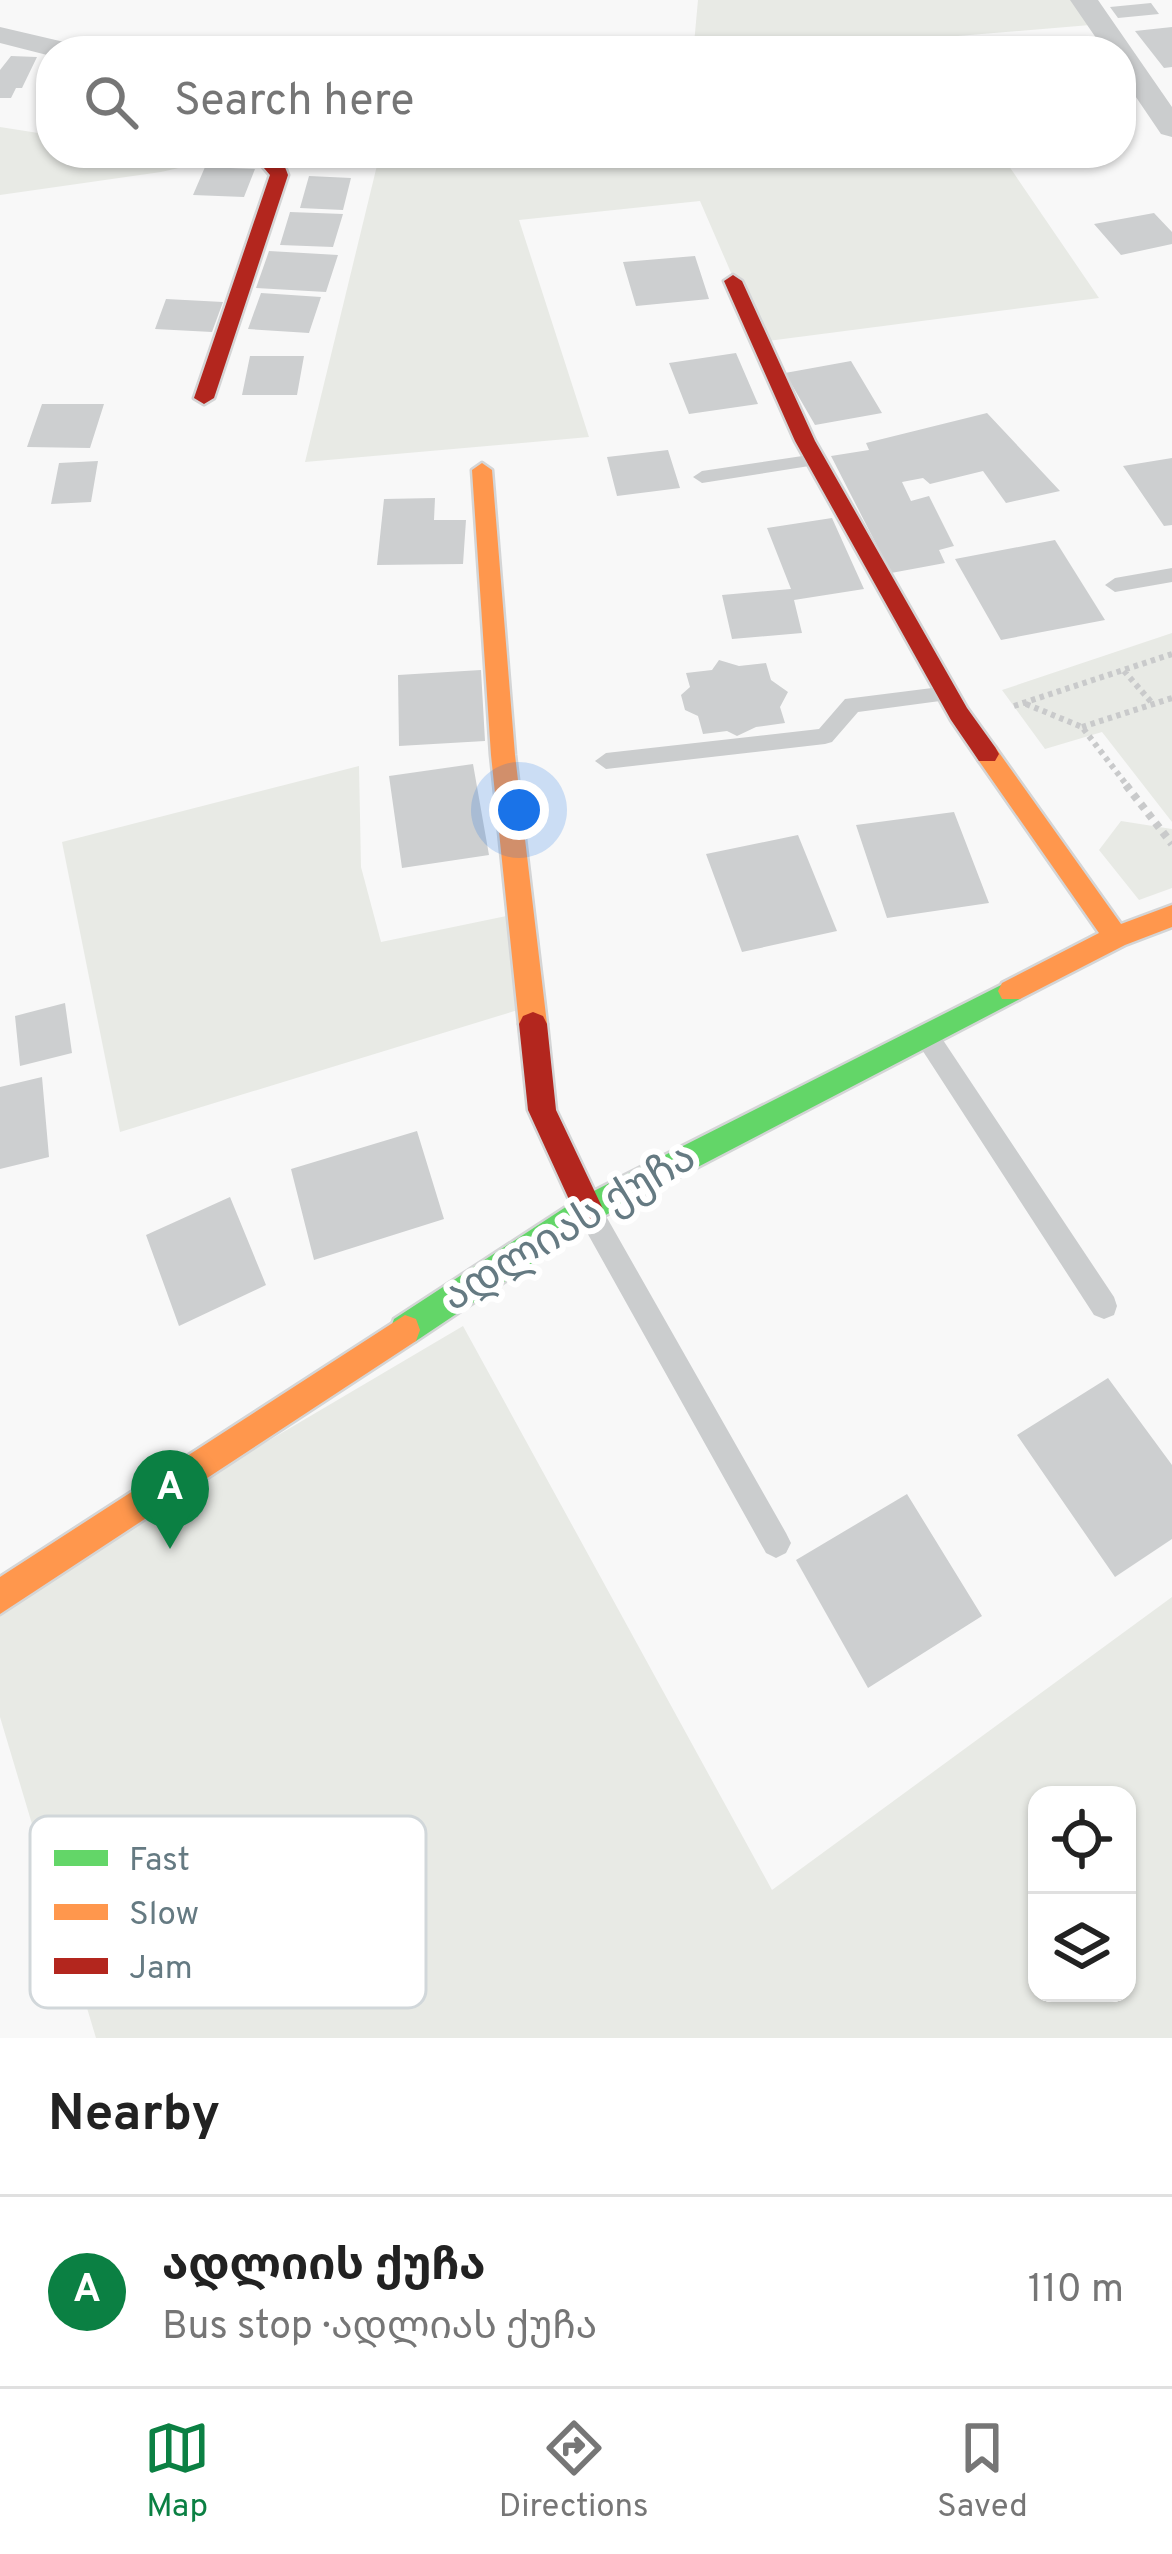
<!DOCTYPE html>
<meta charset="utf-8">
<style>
:root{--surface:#fff;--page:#f2f2f2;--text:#222;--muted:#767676;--line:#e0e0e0;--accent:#0b8043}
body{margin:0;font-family:Overpass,"Noto Sans Georgian",sans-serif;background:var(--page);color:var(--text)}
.controls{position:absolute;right:36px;bottom:36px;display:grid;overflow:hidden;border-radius:24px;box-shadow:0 3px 9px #0004}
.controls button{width:108px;height:108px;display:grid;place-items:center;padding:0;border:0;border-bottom:3px solid var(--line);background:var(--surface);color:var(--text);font:60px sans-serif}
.you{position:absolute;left:519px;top:810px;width:42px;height:42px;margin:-30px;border:9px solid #fff;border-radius:50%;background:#1a73e8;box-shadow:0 0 0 18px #1a73e833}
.badge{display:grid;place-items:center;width:78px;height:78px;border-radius:50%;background:var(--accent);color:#fff;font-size:39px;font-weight:700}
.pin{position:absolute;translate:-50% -99px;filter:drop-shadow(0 3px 6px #0008)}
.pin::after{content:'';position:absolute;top:63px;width:42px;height:36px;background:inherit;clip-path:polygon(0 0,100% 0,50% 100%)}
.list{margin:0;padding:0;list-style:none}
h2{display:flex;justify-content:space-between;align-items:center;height:156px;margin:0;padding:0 48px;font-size:51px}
h2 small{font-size:39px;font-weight:400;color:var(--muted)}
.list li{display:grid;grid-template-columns:78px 1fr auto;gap:36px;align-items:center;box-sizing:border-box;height:192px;padding:0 48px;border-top:3px solid var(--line)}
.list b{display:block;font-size:45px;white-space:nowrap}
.list p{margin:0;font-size:39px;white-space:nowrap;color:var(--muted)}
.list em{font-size:39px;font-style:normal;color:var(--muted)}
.icon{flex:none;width:66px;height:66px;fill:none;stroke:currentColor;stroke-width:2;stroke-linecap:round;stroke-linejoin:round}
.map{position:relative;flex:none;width:1172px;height:2038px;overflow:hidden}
.search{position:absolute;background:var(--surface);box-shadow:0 3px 9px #0004;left:36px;right:36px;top:36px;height:132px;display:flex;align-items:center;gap:30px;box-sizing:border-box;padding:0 42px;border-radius:48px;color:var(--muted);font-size:45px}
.sheet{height:348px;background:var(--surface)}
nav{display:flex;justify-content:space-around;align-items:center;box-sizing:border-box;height:168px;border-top:3px solid var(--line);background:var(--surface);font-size:33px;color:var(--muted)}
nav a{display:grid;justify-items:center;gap:6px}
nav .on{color:var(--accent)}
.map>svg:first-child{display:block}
.green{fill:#e8eae5;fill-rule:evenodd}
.building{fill:#cdcfd0}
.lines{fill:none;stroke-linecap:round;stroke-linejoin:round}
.fast-casing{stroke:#d4d5d6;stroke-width:5}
.slow-casing{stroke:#d4d5d6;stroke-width:5}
.jam-casing{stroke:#d4d5d6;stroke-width:5}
.path-far1{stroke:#c9cacb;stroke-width:6;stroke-dasharray:4.5 4.5;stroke-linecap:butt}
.path{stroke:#c9cacb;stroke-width:8;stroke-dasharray:6 6;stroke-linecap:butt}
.lane{fill:#cbcdce;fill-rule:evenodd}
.street{fill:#cbcdce;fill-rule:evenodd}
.fast{fill:#63d668;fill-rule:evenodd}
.slow{fill:#ff974d;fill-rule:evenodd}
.jam{fill:#b3261e;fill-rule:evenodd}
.labels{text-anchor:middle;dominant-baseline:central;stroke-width:12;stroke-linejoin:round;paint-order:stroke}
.street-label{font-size:42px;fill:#657a82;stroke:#fff}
.key{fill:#fff;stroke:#d1d7da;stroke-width:3}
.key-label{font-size:33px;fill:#657a82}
</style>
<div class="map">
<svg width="1172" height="2038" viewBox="0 0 1172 2038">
<rect width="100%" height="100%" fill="#f8f8f8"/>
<path class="green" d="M698 0H1084L1102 24 922 39 929 51H651L694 44Z
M0 127 51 135V153H245L161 172 0 195Z
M380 153H1000L1099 298 761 342 700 201 519 220 589 437 305 462Z
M1172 633V822L1102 732 1045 749 1002 690Z
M359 766 361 867 381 942 521 913 531 1006 120 1132 62 842Z
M1121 821 1172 829V888L1139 900 1099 850Z
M463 1326 772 1890 1172 1597V2038H96L0 1717V1599ZM1037 1795H1127V1993H1037Z"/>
<path class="building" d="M1151 3 1159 14 1118 18 1110 7Z
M1172 27V67L1164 68 1135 31Z
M11 56 37 57 22 88H16L11 98H0V70Z
M205 167 255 169 244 197 193 195Z
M309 176 351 178 343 210 300 208Z
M290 212 343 214 333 247 280 245Z
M1154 213 1172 232V244L1121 255 1094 224Z
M269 251 338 255 326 292 256 288Z
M695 256 709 299 636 306 623 262Z
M261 293 321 297 309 333 248 329Z
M166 299 223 302 212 332 155 329Z
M736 353 758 404 689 414 669 363Z
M250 356H304L297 395H242Z
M851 361 882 413 815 425 785 373Z
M42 404H104L90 448 27 447Z
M987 413 1060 491 1006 503 983 471 930 484 923 478 902 482 911 501 929 496 954 546 939 550 945 563 891 573 831 456 869 450 866 443Z
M668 450 680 488 617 496 607 457Z
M1172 458V525L1164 526 1123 466Z
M98 461 91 502 51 504 59 463Z
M435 498 434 520H466L463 564 377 565 384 499Z
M832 518 864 589 794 600 802 633 732 639 722 595 791 589 767 528Z
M1055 540 1105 620 1001 640 955 559Z
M719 660 739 666 766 663 771 680 788 692 780 707 785 723 756 727 737 736 727 731 703 734 698 716 685 710 681 695 690 687 686 673 712 670Z
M481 670 485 741 399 746 398 675Z
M473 764 489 855 402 868 389 776Z
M954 812 989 903 887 918 856 825Z
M798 835 837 931 742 952 706 854Z
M65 1003 72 1053 20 1066 15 1016Z
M42 1077 49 1157 0 1169V1087Z
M417 1131 444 1219 314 1260 291 1169Z
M230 1197 266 1285 179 1326 146 1235Z
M1108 1378 1172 1465V1539L1115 1577 1017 1435Z
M907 1494 982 1616 868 1688 796 1560Z"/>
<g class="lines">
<g class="fast-casing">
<path id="fast" d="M1011 980 1020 983 1024 991 1020 999 598 1219 416 1341 405 1345 394 1341 390 1330 394 1319 578 1199Z"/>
</g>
<g class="slow-casing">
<path id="slow" d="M482 463 492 470 515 755 547 1024 543 1032 533 1036 523 1032 519 1024 491 755 472 470Z
M987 745 995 747 1121 924 1172 905V927L1125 945 1020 999H1002L998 991 1002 983 1099 933 979 761 975 754 979 747Z
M405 1315 416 1319 420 1330 416 1341 0 1614V1577Z"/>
</g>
<g class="jam-casing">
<path id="jam" d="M251 153C271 153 282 155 288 175L214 398 204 404 194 398 270 175Z
M733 275 742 281 815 441 967 708 995 747 999 754 995 761H979L951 720 795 441 724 281Z
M533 1012 543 1016 547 1024 556 1110 603 1209 598 1219 588 1223 578 1219 528 1110 519 1024 523 1016Z"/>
</g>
<path class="path-far1" d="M1124 671 1153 704
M1026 704 1082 727 1129 788
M1014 706 1172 654
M1082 727 1172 698"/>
<path class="path" d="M1126 785 1172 844"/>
<path class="lane" d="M816 454 822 456V464L702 483 693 477 702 471Z
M1172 568V582L1115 592 1105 585 1115 578Z
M948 686 955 689 958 694 955 699 858 712 832 742 825 744 606 769 595 761 606 753 819 729 845 699Z
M926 1024 935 1028 1114 1297 1117 1306 1114 1315 1104 1319 1094 1315 917 1042 914 1035 917 1028Z
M589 1199 598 1202 786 1533 791 1543 786 1553 776 1558 766 1553 580 1220 576 1211 580 1202Z"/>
<path class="street" d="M1070 0H1098L1172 107V137L1161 134 1121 75V51H1105Z
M0 27 77 45 81 51H51V56L0 43Z"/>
<use href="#fast" class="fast"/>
<use href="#slow" class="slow"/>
<use href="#jam" class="jam"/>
</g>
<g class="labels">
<g class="street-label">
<text transform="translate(570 1229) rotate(-31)">ადლიას ქუჩა</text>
</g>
</g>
<rect x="30" y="1816" width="396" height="192" rx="18" class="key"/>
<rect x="54" y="1850" width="54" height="16" fill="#63d668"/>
<rect x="54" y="1904" width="54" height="16" fill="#ff974d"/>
<rect x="54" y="1958" width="54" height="16" fill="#b3261e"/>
<g class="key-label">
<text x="129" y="1870">Fast</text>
<text x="129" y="1924">Slow</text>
<text x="129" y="1978">Jam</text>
</g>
</svg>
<div class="controls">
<button><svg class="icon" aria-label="locate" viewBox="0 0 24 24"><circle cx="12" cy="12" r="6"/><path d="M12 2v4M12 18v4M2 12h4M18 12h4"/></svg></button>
<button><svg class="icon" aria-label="layers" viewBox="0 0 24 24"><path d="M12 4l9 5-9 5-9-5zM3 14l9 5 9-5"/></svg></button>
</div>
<div class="you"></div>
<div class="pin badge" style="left:170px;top:1549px">A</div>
<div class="search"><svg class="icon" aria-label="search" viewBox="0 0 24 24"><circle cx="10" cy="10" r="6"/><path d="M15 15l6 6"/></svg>Search here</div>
</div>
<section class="sheet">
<h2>Nearby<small></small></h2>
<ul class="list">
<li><span class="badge">A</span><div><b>ადლიის ქუჩა</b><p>Bus stop · ადლიას ქუჩა</p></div><em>110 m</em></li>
</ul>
</section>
<nav>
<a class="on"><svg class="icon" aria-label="map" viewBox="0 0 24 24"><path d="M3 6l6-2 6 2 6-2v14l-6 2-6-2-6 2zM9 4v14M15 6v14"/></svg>Map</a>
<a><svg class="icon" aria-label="directions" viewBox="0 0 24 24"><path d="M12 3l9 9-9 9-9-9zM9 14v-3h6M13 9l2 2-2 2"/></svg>Directions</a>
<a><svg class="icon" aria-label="saved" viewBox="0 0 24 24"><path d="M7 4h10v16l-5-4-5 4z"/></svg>Saved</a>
</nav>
